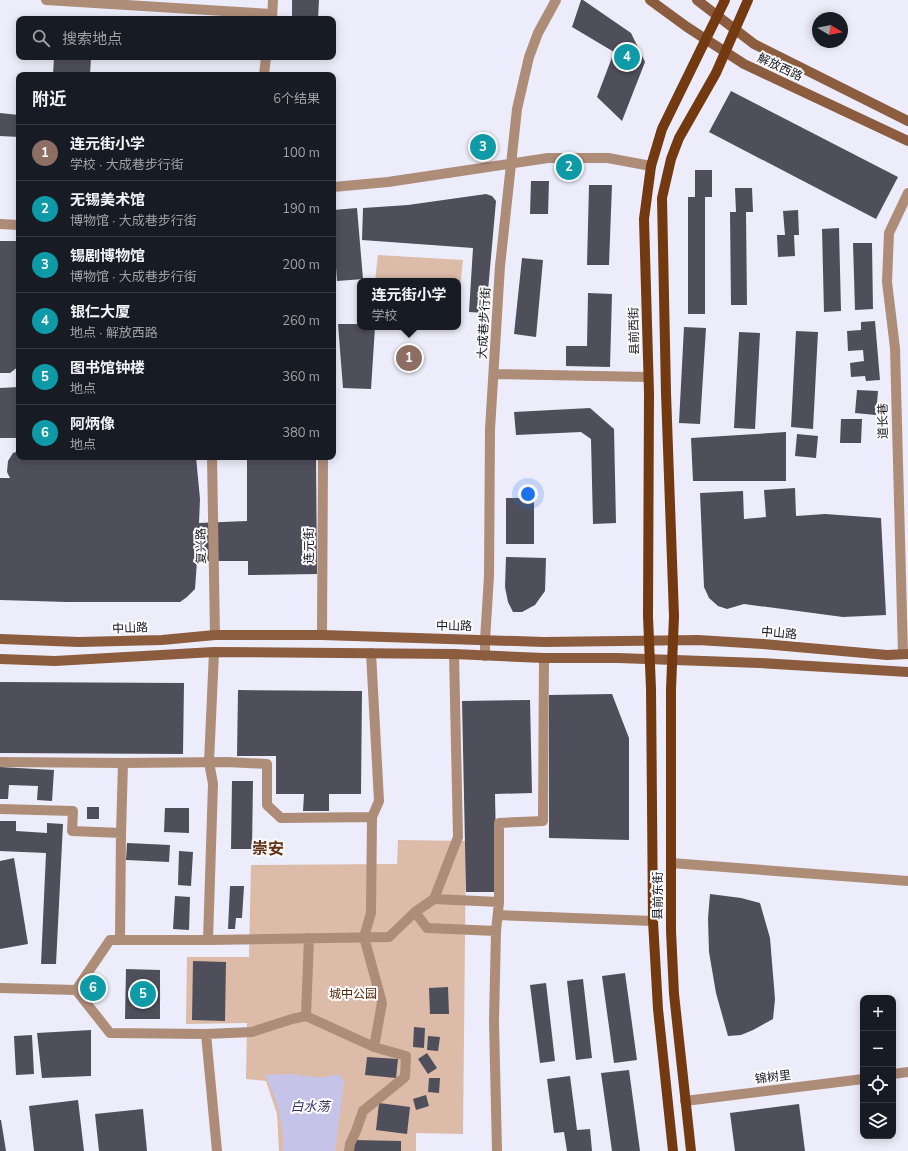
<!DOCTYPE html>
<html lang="zh">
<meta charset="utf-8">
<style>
:root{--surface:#171b24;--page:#242831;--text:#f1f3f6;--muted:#9ea1a6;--line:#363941;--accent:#c1a48f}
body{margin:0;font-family:"Nunito Sans","Noto Sans SC",sans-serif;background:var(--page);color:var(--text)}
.controls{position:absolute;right:12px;bottom:12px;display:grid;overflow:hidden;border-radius:8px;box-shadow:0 2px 10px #0003}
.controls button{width:36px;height:36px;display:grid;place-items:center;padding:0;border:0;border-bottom:1px solid var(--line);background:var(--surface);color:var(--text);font:20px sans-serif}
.compass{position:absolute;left:812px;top:12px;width:36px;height:36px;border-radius:50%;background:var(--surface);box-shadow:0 2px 10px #0003;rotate:100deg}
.you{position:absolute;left:528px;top:494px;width:14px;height:14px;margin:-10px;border:3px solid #fff;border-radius:50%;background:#1a73e8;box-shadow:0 0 0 6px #1a73e833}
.badge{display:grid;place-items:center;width:26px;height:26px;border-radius:50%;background:var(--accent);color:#fff;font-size:13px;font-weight:700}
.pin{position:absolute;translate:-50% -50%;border:2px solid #fff;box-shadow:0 1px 4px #0006}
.popup{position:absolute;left:357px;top:278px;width:104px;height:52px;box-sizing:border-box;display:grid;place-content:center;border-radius:8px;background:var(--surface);filter:drop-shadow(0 1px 3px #0005);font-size:13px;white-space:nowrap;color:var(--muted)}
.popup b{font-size:15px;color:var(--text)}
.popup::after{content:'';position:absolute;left:50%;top:100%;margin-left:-8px;border:8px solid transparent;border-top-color:var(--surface)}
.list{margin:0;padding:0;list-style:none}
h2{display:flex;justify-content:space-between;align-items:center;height:52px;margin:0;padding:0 16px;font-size:17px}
h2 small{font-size:13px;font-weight:400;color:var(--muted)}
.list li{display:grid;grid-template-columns:26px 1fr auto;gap:12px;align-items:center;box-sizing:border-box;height:56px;padding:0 16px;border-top:1px solid var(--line)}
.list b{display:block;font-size:15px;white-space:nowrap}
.list p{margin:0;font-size:13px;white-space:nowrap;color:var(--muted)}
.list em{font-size:13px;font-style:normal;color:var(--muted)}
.icon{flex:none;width:22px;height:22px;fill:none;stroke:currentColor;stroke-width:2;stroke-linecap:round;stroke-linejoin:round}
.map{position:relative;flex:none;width:908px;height:1151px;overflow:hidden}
.search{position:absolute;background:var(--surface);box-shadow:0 2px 10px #0003;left:16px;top:16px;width:320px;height:44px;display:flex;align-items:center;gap:10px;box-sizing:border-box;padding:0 14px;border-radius:8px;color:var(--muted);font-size:15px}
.panel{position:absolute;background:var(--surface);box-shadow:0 2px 10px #0003;left:16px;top:72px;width:320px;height:388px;border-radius:8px}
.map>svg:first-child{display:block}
.green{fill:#dcbba8}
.water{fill:#c6c3e8}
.building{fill:#4f4e5b}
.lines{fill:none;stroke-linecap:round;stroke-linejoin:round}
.pedestrian{stroke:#ad8c78;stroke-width:10}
.minor{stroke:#ad8c78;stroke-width:10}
.tertiary{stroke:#ad8c78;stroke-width:10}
.secondary{stroke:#8c5c3f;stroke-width:10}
.primary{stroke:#733a11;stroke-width:10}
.labels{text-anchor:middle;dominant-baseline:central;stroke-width:4;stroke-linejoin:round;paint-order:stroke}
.street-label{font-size:12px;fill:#16161b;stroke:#fbfbfe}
.park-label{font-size:12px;fill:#552703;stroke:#fbfbfe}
.water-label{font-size:13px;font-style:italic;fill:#3b3363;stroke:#fbfbfe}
.district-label{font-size:16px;font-weight:bold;fill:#613213;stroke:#fbfbfe}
</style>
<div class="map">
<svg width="908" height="1151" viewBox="0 0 908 1151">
<rect width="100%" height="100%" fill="#edecfb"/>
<path class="green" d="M378 255 463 260 458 307V281H375Z
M398 840 466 841 463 1134 416 1133V1151H279L277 1114 266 1081 246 1079 247 1023 186 1024 187 957H249L251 865 397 864Z"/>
<path class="water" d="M291 1074C306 1076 323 1080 338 1074L344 1081 335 1151H283C284 1122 278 1101 265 1075Z"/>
<path class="building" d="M292 0H319L318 19H292Z
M581 0H583L631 33 645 62 622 121 597 97 614 52 572 27Z
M54 57H91L90 75H53Z
M731 91 898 177 876 219 709 132Z
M0 113 19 115V137L0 136Z
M695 170H712V197H705V314H688V197H695Z
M531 181H549L548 214H530Z
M589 185H612L609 265H587Z
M735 188H752L753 212H746L747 305H731L730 212H736Z
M486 194 492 196 496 201 486 313 469 312 473 248 362 240 363 208 408 205Z
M357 208 363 279 337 281 333 227V210Z
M798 210 799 235H794L795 256 778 257 777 235H785L783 211Z
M839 228 841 311 824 312 822 229Z
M0 241H19V366L10 373H0Z
M853 243H872L873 309 855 310Z
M522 258 543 260 536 337 514 334Z
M588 293 612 294 610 367 566 366V346H587Z
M875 321 880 380 866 381 865 376 851 377 850 363 864 361 863 350 848 351 847 331 861 330V322Z
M338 324H360V327H375L371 389 343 388Z
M684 327 706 328 700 424 679 423Z
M796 331 818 332 813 429 791 427Z
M739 332 760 333 755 429 734 428Z
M19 387V438H0V388Z
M857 390 878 391 876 415 855 413Z
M590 408 614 429 616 523 593 524 591 439 581 432 516 435 514 412Z
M841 419H862L861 443H840Z
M786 432V481H693L691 438Z
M797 434 818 436 816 458 795 456Z
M19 451V457H196L200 499 199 523 247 521V457H316L317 574 248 575V561H197L195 589 187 597 180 602H67L0 600V478H10L7 472 8 461 13 453Z
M795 488 796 516 825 514 881 518 886 615 843 617 744 604 727 609 718 606 709 598 704 587 700 493 743 491 744 519 766 517 764 490Z
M506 498H534V544H506Z
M506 557 546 558 545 591 535 605 522 612H513L508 602 505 587Z
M0 682 184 683 183 754 0 753Z
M238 690 362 691 361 794H329V811H303L304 794H276V756H237Z
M612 694 629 738V840L549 838V695Z
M530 700 532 793 495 794 497 892H466L462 701Z
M0 767 54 770 52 801 37 800 38 786 9 785 8 799H0Z
M232 781H253L252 849H231Z
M87 807H99V819H87Z
M165 808H189V833L164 832Z
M0 821H16V831L47 833V823L63 824 56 964H41L46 853 0 851Z
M127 843 170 845 169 862 126 860Z
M179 851 193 852 191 886 178 885Z
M14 858 28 944 0 949V861Z
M230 886H244L242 918H236L235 929H228Z
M710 894 741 898 760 903 770 938 775 999 773 1019 753 1030 741 1035 728 1036 716 993 709 952 708 918Z
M175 896 190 897 189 930 173 929Z
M193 961 226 962 225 1021 192 1020Z
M126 969 160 970V1019H125Z
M625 973 637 1060 614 1063 602 976Z
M583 979 592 1058 576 1060 567 981Z
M546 983 555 1061 540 1063 530 985Z
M448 987 449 1014H430L429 988Z
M414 1027 425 1028 424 1048 413 1047Z
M91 1030V1076L42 1078 37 1033Z
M32 1035 34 1074 16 1075 14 1036Z
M428 1036 440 1037 438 1051 427 1050Z
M427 1053 437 1068 428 1074 418 1059Z
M367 1057 398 1059 396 1078 365 1075Z
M629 1070 640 1151H612L601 1073Z
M570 1076 577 1130 590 1129 592 1151H567L564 1132 554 1133 547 1079Z
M429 1078H440L439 1093 428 1092Z
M426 1095 429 1106 416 1110 413 1099Z
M78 1100 84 1151H34L29 1106Z
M379 1103 410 1107 407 1134 376 1130Z
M799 1104 805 1151H735L730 1113Z
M143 1109 147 1151H99L95 1114Z
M0 1120H1L6 1151H0Z
M353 1140 401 1141V1151H353Z"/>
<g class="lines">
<path class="pedestrian" d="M333 187 388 182 548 158H608L651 166
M494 374 648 377
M322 635 323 457
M485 656V640L489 576 490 429 500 266 517 109 529 57 538 33 556 0
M0 762 123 763 227 762 267 764V805L281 818 372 817 379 801 371 653
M0 809 73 811 72 831 121 833
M434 899 458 837 454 654
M498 915 653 921
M496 931 427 928 415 912 434 899 499 902
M120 940 121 833 123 763
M208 940 213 784 209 762 214 652
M0 988 76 990 110 1033 206 1034 252 1032 292 1019 306 1016 309 938
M76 990 110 940H208L389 937 415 912
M306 1016 374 1047
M206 1034 217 1151
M349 1151 350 1144 356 1131 363 1111 405 1077 406 1056 374 1047 382 1003 364 937 371 913 372 817
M497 1151 494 1022 496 931 499 902V823L543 821 544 658"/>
<path class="minor" d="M46 0 272 14
M0 224 19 225
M903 654 895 348 887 282 889 233 908 193
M671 863 908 881
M893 1074 908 1072
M685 1101 863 1079"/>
<path class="tertiary" d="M272 19 273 0
M264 75 266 57
M212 457 215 635"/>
<path class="secondary" d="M650 0 687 27 744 64 908 141
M697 0 754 44 908 121
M0 639 79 642 162 640 215 635H322L544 642 698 640 763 644 887 655 908 654
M0 659 55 661 214 652 454 654 544 658H618L760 663 908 672"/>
<path class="primary" d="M673 1151 658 1009 653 921 651 689 648 616 649 393 644 219 651 166 662 129 725 0
M691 1151 674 994 671 931V689L674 616 666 393 662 198 671 159 679 138 716 73 748 0"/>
</g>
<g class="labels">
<g class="street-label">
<text transform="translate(780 67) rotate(25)">解放西路</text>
<text transform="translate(484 323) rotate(-87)">大成巷步行街</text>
<text transform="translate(634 331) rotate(-91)">县前西街</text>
<text transform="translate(883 421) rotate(-91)">道长巷</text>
<text transform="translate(201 546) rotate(-91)">复兴路</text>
<text transform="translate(309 546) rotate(-90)">连元街</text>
<text transform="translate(454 626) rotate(1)">中山路</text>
<text transform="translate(130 628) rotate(-2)">中山路</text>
<text transform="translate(779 633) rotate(5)">中山路</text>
<text transform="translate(658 896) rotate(-90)">县前东街</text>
<text transform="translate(773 1077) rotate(-7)">锦树里</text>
</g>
<g class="park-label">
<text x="353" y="994">城中公园</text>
</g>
<g class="water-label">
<text x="310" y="1107">白水荡</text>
</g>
<g class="district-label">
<text x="268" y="849">崇安</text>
</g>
</g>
</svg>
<div class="controls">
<button>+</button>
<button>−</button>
<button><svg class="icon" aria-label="locate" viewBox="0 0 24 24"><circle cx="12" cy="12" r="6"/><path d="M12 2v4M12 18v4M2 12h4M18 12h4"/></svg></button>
<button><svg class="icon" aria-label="layers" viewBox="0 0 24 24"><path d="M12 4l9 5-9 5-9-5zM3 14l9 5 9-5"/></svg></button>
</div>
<svg class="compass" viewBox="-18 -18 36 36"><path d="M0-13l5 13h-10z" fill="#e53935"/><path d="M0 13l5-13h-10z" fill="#9ea1a6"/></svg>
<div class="you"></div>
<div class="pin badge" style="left:409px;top:358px;background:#8d6e63">1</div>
<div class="popup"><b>连元街小学</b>学校</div>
<div class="pin badge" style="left:569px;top:167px;background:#0f9aa8">2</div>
<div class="pin badge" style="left:483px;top:147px;background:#0f9aa8">3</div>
<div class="pin badge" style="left:627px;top:57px;background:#0f9aa8">4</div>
<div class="pin badge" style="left:143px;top:994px;background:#0f9aa8">5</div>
<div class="pin badge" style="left:93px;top:988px;background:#0f9aa8">6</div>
<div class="search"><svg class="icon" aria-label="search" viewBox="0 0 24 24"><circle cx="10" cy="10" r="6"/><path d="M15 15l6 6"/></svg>搜索地点</div>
<section class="panel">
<h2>附近<small>6个结果</small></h2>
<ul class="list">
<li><span class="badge" style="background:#8d6e63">1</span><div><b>连元街小学</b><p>学校 · 大成巷步行街</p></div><em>100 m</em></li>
<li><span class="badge" style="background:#0f9aa8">2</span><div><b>无锡美术馆</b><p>博物馆 · 大成巷步行街</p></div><em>190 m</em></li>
<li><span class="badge" style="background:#0f9aa8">3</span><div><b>锡剧博物馆</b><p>博物馆 · 大成巷步行街</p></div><em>200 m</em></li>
<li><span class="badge" style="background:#0f9aa8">4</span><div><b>银仁大厦</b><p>地点 · 解放西路</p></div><em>260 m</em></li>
<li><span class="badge" style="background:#0f9aa8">5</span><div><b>图书馆钟楼</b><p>地点</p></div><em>360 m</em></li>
<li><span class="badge" style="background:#0f9aa8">6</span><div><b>阿炳像</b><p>地点</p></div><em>380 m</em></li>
</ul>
</section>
</div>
